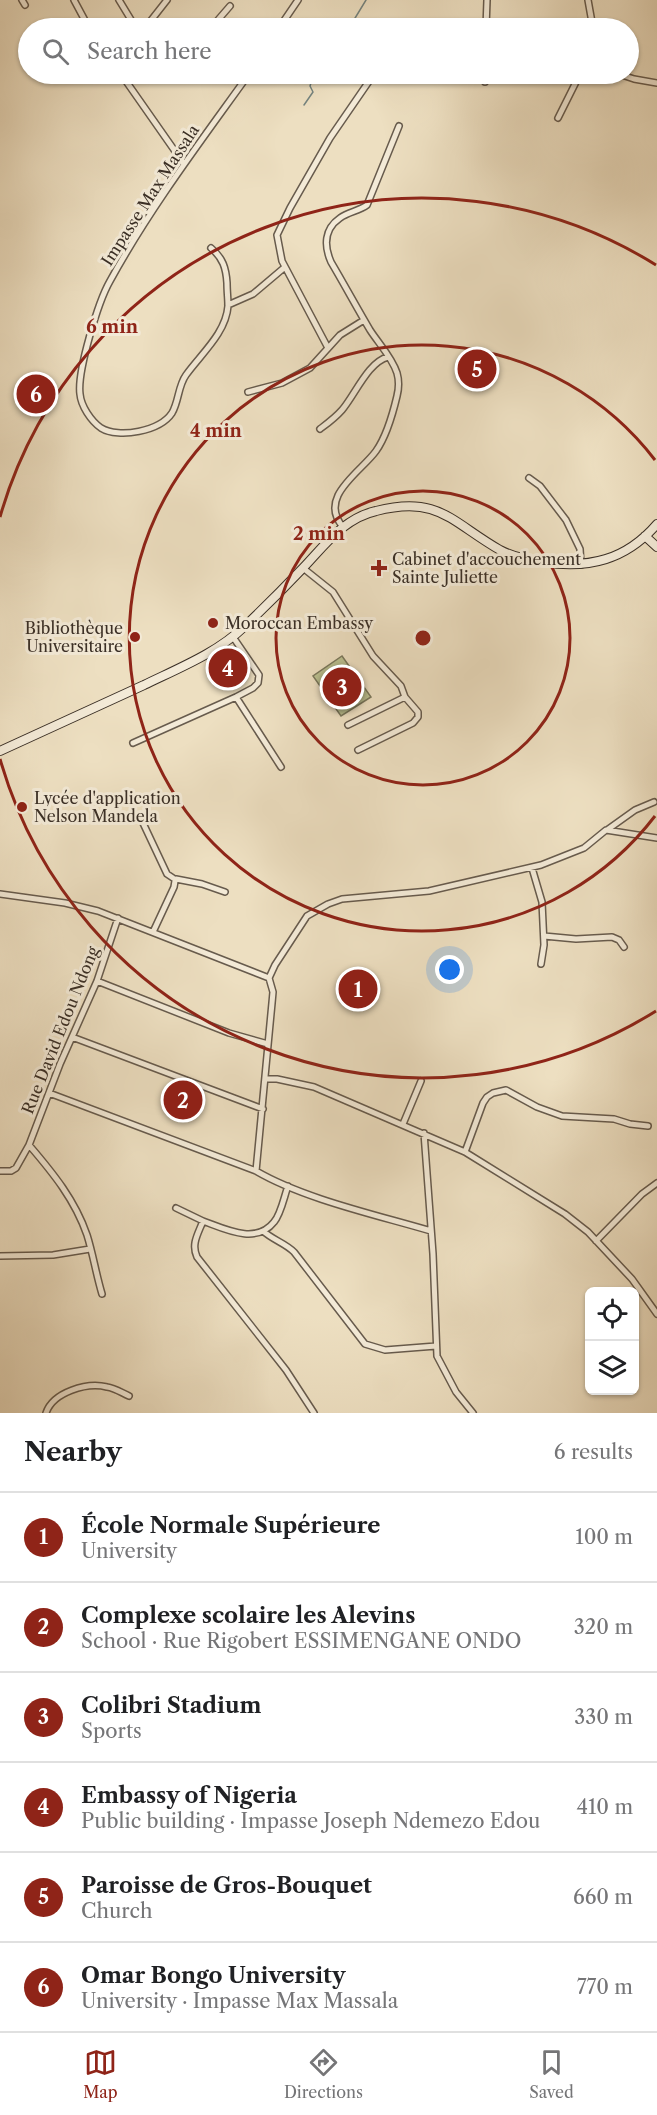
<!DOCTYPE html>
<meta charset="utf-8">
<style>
:root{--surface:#fff;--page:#f2f2f2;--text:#202124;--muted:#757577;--line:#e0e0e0;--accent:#8f2418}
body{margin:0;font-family:"Libre Caslon Text",serif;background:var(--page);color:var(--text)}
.controls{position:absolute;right:18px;bottom:18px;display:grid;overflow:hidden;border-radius:9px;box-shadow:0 2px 4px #0004}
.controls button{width:54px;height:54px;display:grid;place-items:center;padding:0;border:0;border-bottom:2px solid var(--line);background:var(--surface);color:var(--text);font:30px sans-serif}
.you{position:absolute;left:450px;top:970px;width:21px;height:21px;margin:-15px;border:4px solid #fff;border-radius:50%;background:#1a73e8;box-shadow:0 0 0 9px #1a73e833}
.badge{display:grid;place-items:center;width:39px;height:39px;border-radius:50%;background:var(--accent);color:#fff;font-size:20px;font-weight:700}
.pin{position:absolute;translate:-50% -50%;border:3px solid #fff;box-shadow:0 2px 6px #0006}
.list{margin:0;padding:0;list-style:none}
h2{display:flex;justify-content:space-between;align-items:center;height:78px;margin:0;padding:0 24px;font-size:26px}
h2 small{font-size:20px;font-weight:400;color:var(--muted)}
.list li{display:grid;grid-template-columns:39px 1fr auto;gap:18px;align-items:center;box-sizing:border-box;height:90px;padding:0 24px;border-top:2px solid var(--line)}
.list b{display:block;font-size:22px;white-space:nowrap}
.list p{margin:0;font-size:20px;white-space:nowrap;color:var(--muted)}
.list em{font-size:20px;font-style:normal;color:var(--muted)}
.icon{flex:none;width:33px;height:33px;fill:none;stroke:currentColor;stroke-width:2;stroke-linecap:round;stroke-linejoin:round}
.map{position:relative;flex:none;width:657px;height:1413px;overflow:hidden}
.search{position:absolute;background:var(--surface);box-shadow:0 2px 4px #0004;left:18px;right:18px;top:18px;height:66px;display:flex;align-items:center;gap:15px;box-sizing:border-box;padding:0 21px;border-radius:33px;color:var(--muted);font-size:22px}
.sheet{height:618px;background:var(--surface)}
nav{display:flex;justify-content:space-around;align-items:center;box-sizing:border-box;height:84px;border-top:2px solid var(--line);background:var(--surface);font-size:16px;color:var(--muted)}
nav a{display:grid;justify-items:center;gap:3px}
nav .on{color:var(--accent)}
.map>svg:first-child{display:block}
.green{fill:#bcc191;stroke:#7b785c;stroke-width:1.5}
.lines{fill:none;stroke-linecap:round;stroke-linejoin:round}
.stream{stroke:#74837f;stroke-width:1.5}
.street-casing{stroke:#675b4d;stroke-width:8}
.secondary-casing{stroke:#3a2f26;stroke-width:10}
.street{stroke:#f3ead7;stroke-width:5}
.secondary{stroke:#f3ead7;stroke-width:8}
.ring{fill:none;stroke:#8f2418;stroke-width:3}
.poi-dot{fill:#8f2418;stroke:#f3ead7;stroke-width:2}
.labels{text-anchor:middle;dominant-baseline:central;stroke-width:6;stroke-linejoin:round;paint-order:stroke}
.street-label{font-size:16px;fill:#3a2f26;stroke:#f3ead7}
.poi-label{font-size:16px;fill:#3a2f26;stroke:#f3ead7;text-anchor:start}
.centre{fill:#8f2418;stroke:#f3ead7;stroke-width:3}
.ring-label{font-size:18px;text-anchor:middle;font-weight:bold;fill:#8f2418;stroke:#f3ead7;stroke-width:6;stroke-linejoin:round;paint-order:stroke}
</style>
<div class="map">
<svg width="657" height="1413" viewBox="0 0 657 1413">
<rect width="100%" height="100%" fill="#eddfc1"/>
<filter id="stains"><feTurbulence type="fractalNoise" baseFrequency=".00333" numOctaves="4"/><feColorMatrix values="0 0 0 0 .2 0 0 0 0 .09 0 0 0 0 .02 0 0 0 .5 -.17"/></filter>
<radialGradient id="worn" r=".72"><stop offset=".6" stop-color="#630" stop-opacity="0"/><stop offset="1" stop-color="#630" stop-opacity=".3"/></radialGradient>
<path class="green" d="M342 656 371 697 341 716 313 676Z"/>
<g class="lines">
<path class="stream" d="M349 28 366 0
M304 105 313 92 310 86 314 74"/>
<g class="street-casing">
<path id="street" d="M22 0 25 5
M74 0 89 28
M119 0 136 28
M588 0 593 28
M145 28 167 0
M211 28 230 6
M279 28 298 0
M486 28 487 0
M121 74 184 164
M619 74 634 79 657 83
M485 82V74
M558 118 580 74
M211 248C223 258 226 268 227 283 227 291 228 299 228 306 226 333 201 354 186 375 178 386 179 401 172 413 160 431 119 439 101 428 91 421 81 406 80 394 77 372 98 302 110 281 150 208 201 141 249 74
M228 305 253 294 285 267
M328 348 282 261 277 235 290 208 330 138 374 74
M248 392 282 383 310 368 340 335 364 320
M320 429C328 423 335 418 342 410 355 395 368 362 388 357
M529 478 540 486 566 520 580 549 581 565
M343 527C317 497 361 472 376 451 386 437 393 413 397 396 399 388 399 380 397 373 392 357 379 344 370 330 357 308 344 284 331 262 324 246 324 229 340 218 348 212 359 211 367 205L399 126
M303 568 333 592 373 656 401 686 405 697 418 712V717L413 723 358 750
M236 697 281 767
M348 725 405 697
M133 743 236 697 253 688 258 683 259 675 233 637
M143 823 167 874 173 878
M607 830 635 810 654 802
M532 868 542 902 544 945 541 964
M176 879 202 884 225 892
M0 894 65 903 98 911 269 978
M153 932 174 887 175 881
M544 936 576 939 612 937 619 940 624 947
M269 978 275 965 307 916 328 904 342 899 429 891 541 865 584 848 606 830 657 838
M97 981 229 1033 268 1044
M72 1037 263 1109
M266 1079H277L314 1087 465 1152 565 1214 588 1232 632 1279 657 1314
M49 1093 256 1171C304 1199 377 1215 431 1231
M403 1124 421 1081
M424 1133 433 1254 437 1356 456 1392 473 1413
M29 1145C53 1173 75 1200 87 1235 93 1254 96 1274 102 1294
M465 1152 483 1103 487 1097 493 1093 506 1090 537 1107 562 1116 614 1119 630 1124 648 1126
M0 1171H11L16 1168 29 1145 60 1064 97 981 118 918
M256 1171 272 1003 273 992 269 978
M288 1186C284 1197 281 1214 274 1222 256 1245 225 1229 203 1221 198 1234 191 1244 197 1257L286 1370 314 1413
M176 1208 203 1221
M263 1231C273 1240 285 1243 294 1252L365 1344 385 1350 436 1346
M596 1241 642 1194 657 1183
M0 1256 53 1255 90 1249
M46 1413C53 1392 87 1382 107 1387 115 1388 122 1393 129 1396"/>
</g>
<g class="secondary-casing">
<path id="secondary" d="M645 536 657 547
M0 751C48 729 96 707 144 685 179 668 217 653 245 626 265 607 284 588 303 568 325 545 344 518 376 511 439 495 451 522 500 550 513 557 529 560 543 562 589 569 626 560 657 524"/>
</g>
<use href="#street" class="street"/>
<use href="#secondary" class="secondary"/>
</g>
<g class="ring">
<circle cx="423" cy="638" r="147"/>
<path d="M655 816A293 293 0 1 1 655 460"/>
<path d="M656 1011A440 440 0 0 1 0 759M0 517A440 440 0 0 1 656 265"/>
</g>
<g class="poi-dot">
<path d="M376 559h6v6h6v6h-6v6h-6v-6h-6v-6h6z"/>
<circle cx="213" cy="623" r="6"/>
<circle cx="135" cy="637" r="6"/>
<circle cx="22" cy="807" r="6"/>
</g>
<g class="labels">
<g class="street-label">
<text transform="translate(150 195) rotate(-57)">Impasse Max Massala</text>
<text transform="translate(60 1030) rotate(-68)">Rue David Edou Ndong</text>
</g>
<g class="poi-label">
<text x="392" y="559">Cabinet d'accouchement<tspan x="392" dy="18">Sainte Juliette</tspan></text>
<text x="225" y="623">Moroccan Embassy</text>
<text x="123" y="628" text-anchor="end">Bibliothèque<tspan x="123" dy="18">Universitaire</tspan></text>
<text x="34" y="798">Lycée d'application<tspan x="34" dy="18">Nelson Mandela</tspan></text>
</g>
</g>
<circle cx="423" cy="638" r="9" class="centre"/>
<g class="ring-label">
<text x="112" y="333">6 min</text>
<text x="216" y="437">4 min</text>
<text x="319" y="540">2 min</text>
</g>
<rect width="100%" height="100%" filter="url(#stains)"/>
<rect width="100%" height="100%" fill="url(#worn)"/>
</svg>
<div class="controls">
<button><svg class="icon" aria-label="locate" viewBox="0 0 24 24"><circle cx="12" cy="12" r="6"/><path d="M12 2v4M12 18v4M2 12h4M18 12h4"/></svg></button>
<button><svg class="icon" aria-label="layers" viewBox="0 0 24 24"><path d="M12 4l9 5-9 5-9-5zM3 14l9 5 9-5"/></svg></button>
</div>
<div class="you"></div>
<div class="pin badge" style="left:358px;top:989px">1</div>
<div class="pin badge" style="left:183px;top:1100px">2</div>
<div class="pin badge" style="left:342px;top:687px">3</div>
<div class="pin badge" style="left:228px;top:668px">4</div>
<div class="pin badge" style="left:477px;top:369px">5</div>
<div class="pin badge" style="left:36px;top:394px">6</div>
<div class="search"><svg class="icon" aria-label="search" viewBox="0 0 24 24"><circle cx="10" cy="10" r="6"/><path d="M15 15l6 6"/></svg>Search here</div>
</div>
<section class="sheet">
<h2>Nearby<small>6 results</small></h2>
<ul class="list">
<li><span class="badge">1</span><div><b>École Normale Supérieure</b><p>University</p></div><em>100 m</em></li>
<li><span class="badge">2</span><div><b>Complexe scolaire les Alevins</b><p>School · Rue Rigobert ESSIMENGANE ONDO</p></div><em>320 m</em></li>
<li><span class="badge">3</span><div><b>Colibri Stadium</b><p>Sports</p></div><em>330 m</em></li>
<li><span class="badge">4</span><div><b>Embassy of Nigeria</b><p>Public building · Impasse Joseph Ndemezo Edou</p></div><em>410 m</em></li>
<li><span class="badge">5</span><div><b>Paroisse de Gros-Bouquet</b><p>Church</p></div><em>660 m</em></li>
<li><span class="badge">6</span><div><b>Omar Bongo University</b><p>University · Impasse Max Massala</p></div><em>770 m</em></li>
</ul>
</section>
<nav>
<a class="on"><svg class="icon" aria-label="map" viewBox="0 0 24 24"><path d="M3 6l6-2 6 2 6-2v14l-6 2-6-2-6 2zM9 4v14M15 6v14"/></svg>Map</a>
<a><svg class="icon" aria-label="directions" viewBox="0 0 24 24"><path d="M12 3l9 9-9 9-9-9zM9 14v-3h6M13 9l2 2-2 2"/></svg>Directions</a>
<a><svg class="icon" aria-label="saved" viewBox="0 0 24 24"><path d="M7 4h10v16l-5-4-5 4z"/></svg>Saved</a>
</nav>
